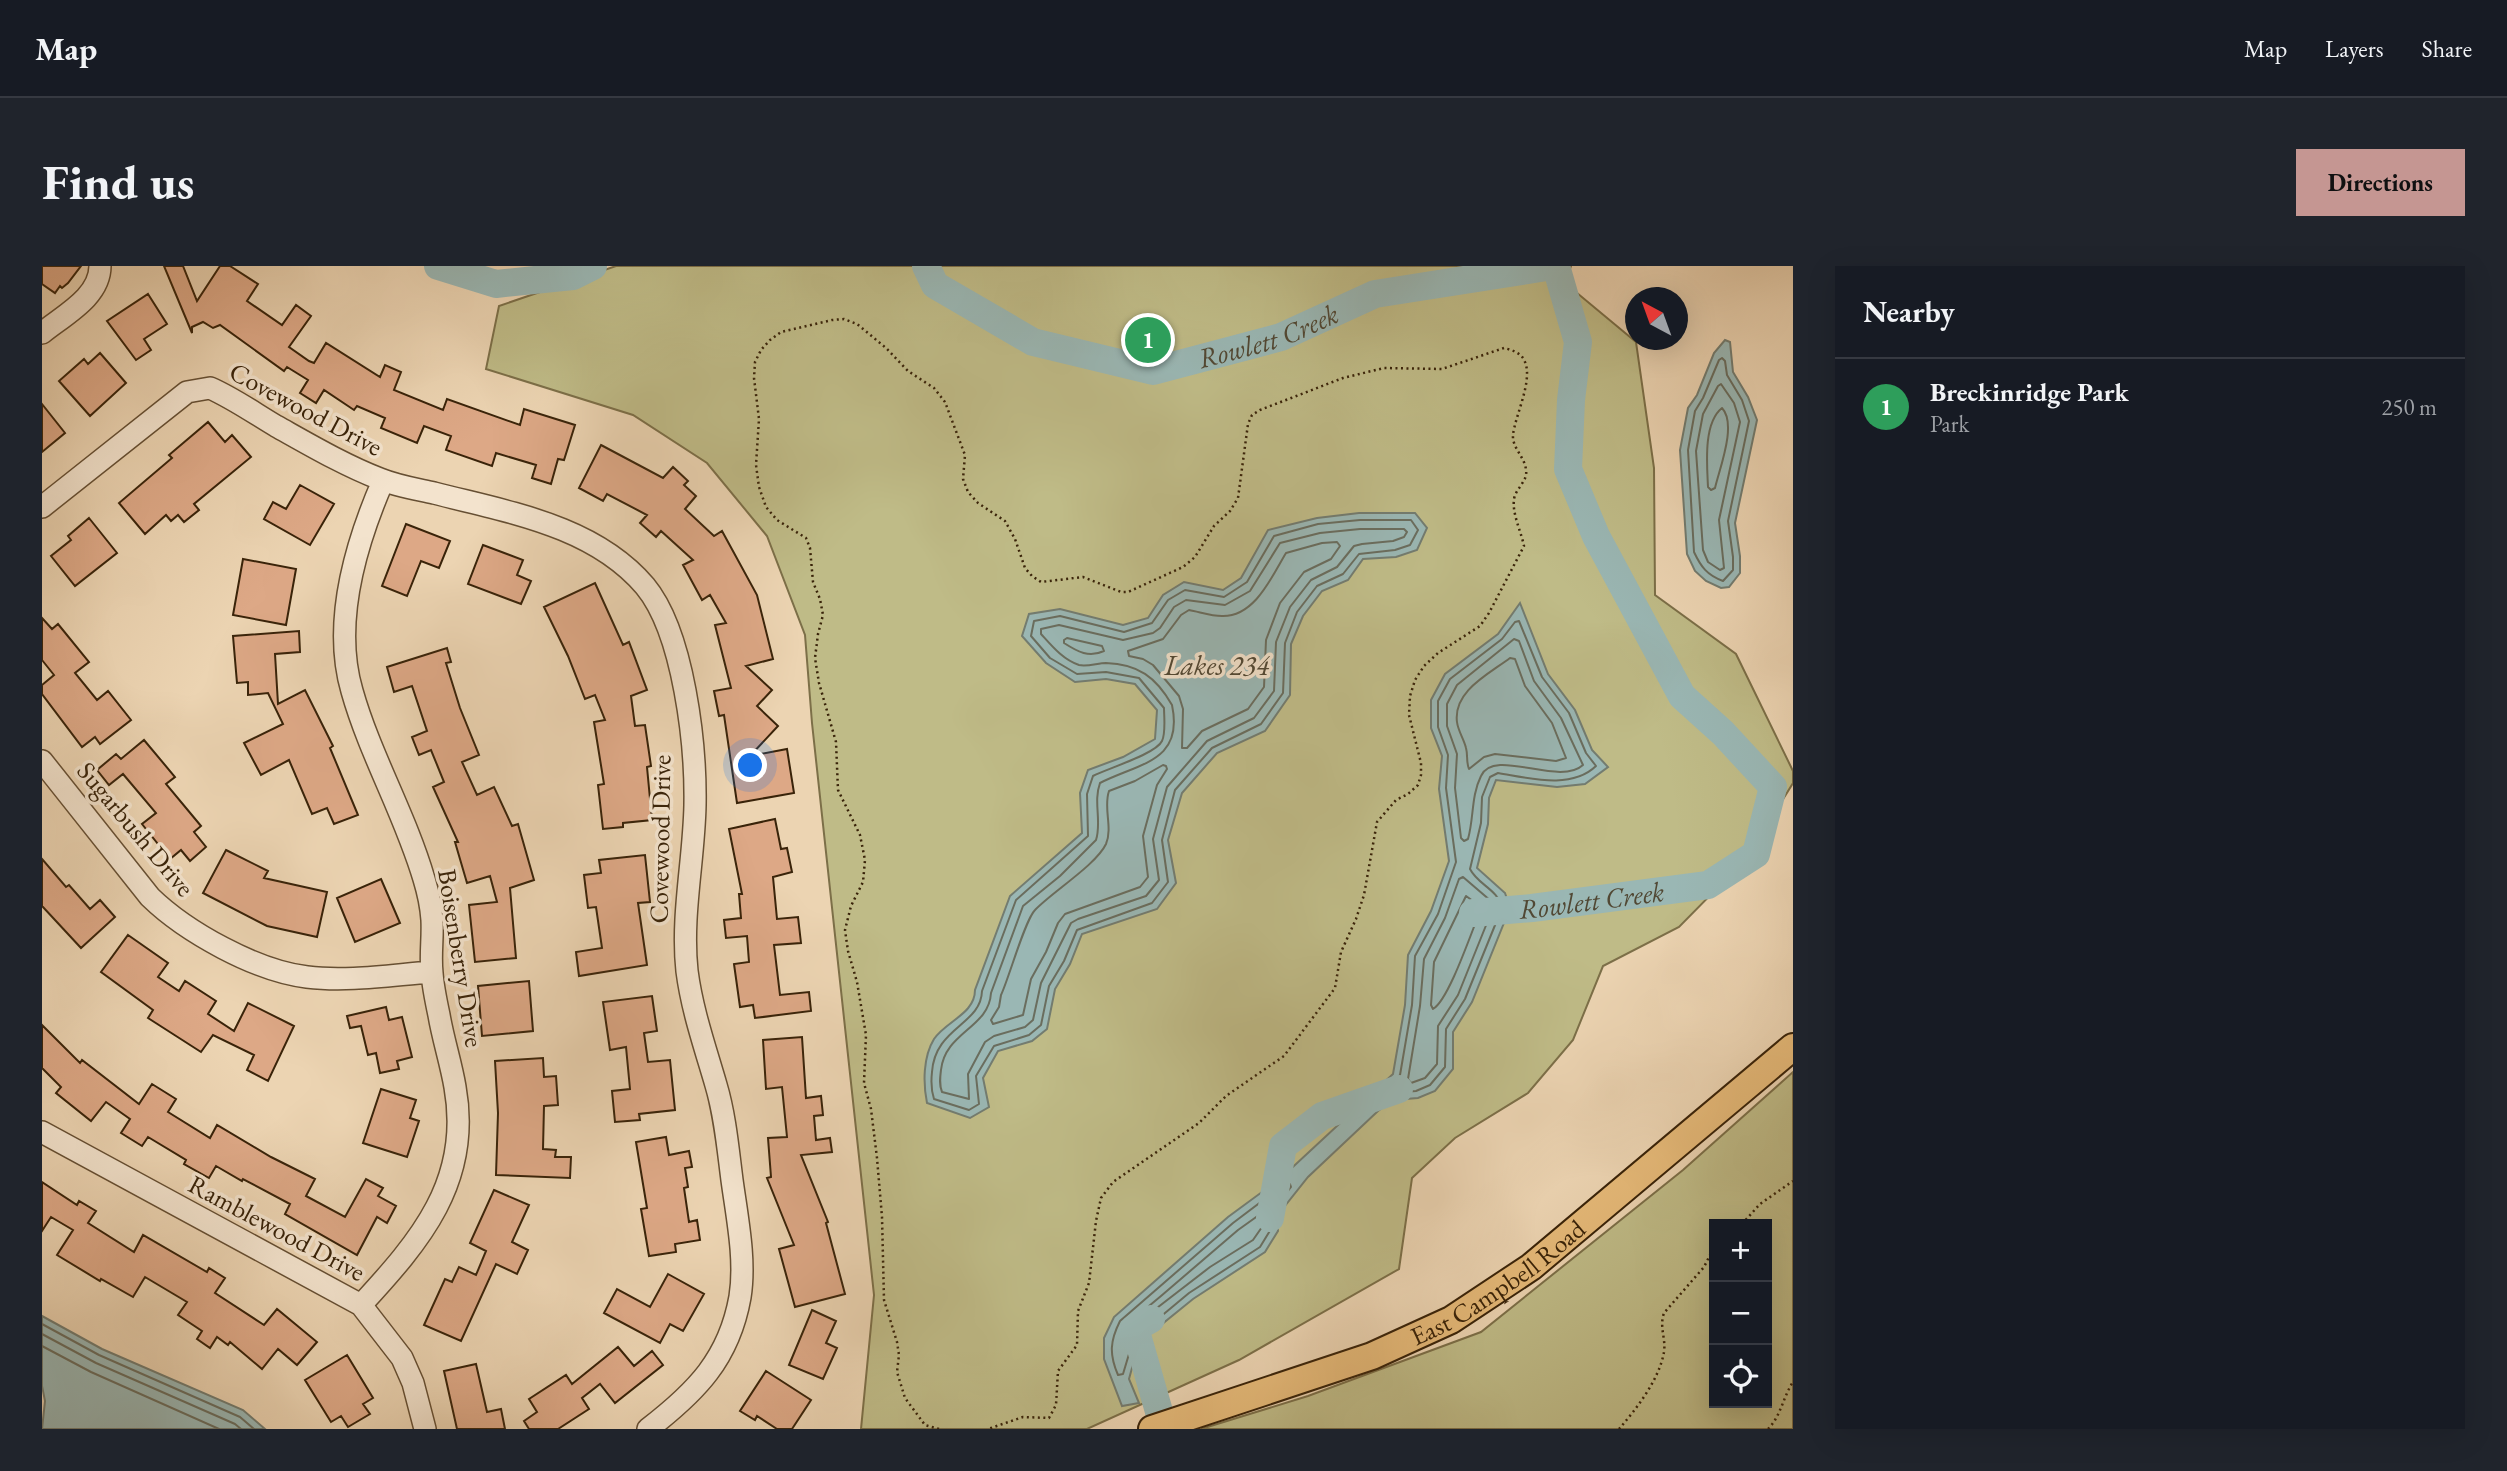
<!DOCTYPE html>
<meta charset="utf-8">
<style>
:root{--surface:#171b24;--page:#20242c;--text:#f1f3f6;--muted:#9ea1a6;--line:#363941;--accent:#c59692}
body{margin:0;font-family:"EB Garamond",serif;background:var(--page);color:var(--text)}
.controls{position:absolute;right:21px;bottom:21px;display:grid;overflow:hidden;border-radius:0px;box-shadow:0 7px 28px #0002}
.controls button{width:63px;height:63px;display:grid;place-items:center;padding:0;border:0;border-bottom:2px solid var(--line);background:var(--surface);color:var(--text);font:35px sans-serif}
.compass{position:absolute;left:1583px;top:21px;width:63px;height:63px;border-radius:50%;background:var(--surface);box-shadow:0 7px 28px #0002;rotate:319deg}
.you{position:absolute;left:709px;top:500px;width:24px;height:24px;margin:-18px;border:5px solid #fff;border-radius:50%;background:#1a73e8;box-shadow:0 0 0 10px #1a73e833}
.badge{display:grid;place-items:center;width:46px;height:46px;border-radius:50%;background:var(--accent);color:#fff;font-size:23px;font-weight:700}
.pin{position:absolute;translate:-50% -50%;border:4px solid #fff;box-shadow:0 2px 7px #0006}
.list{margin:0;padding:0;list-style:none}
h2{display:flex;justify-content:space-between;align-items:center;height:91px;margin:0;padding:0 28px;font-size:30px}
h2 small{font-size:23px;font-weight:400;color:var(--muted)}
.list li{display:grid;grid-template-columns:46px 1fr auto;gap:21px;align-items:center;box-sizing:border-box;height:98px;padding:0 28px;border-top:2px solid var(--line)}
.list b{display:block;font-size:26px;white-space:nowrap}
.list p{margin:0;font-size:23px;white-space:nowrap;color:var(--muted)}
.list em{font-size:23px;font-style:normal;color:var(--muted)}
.icon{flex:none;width:38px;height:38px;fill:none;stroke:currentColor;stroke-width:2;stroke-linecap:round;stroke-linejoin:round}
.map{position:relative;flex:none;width:1751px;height:1163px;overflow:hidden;border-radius:0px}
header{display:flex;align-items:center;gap:42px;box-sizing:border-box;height:98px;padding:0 35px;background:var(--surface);border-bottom:2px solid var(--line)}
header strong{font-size:33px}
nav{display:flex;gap:38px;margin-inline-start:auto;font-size:24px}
.intro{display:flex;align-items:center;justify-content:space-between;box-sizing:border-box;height:168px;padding:0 42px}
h1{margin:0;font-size:49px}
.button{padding:18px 32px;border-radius:0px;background:var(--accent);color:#111;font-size:24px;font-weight:700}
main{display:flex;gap:42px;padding:0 42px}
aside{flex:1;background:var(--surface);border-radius:0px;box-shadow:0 7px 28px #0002}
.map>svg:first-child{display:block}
.green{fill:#bfbb87;stroke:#7c6f48;stroke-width:2;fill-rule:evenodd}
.water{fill:#9ab7b4;stroke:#737c70;stroke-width:2}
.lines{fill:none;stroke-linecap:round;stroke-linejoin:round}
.shore{stroke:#6a6d5e;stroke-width:2}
.river{stroke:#9ab7b4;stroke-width:28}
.building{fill:#dda886;stroke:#392309;stroke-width:2}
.minor-casing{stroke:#664f33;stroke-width:24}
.major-casing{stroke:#392309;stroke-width:30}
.path{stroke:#392309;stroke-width:2.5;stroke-dasharray:2 3.5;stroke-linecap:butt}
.minor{stroke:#f3e3cd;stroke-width:21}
.major{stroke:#e6ba79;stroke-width:26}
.labels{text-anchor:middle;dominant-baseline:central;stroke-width:7;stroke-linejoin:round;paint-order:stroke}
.street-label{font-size:26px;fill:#392309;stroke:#f3e3cd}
.water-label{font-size:28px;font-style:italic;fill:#514834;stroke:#f3e3cd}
</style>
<header>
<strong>Map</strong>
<nav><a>Map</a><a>Layers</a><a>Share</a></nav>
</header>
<div class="intro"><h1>Find us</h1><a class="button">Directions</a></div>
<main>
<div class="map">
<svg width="1751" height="1163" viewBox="0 0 1751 1163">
<rect width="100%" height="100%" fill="#ecd4b2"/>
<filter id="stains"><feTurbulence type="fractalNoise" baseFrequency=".00286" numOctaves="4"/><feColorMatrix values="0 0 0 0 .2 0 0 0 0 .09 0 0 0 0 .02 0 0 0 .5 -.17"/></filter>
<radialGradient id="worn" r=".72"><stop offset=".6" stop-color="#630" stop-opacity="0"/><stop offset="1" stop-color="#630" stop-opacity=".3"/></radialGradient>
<path class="green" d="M574 0H1529L1523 17 1594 76 1612 202 1613 329 1694 388 1751 505V517L1705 592 1637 661 1561 700 1531 774 1486 827 1413 872 1370 912 1357 1003 1197 1094 1045 1163H819L832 1029 770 457 763 369 725 270 665 197 591 149 444 103 457 40Z
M1751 806V1163H1159L1266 1130 1439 1066 1641 904ZM1672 958H1725V1137H1672Z"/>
<path class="water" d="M1683 74 1688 76 1691 106 1706 131 1715 154 1693 257 1698 290V307L1687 321 1679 322 1664 315 1653 305 1645 288 1638 184 1646 142 1655 129 1672 87Z
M1317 247H1373L1385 262 1375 284 1354 291 1321 293 1306 314 1280 325 1261 350 1249 378 1248 429 1223 465 1175 487 1140 527 1126 574 1134 617 1115 643 1040 668 1028 698 1013 723 1005 763 990 775 956 785 941 812 947 841 928 852 885 837C881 817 881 791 892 773 904 755 933 748 933 724L968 630 1040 567 1038 527 1046 504 1081 491 1113 473 1115 444 1093 418 1064 413 1033 416 1004 397 980 370 987 348 1018 343 1081 359 1106 352 1121 329 1142 316 1181 324 1199 312 1226 264 1275 252Z
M1478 337 1506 408 1533 444 1550 484 1566 501 1543 518 1515 521 1454 514 1447 532 1446 558 1435 602 1463 627 1468 642 1430 736 1411 766V803L1393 825 1376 832 1351 834 1336 845 1266 911 1235 950 1236 965 1223 986 1151 1033 1103 1072 1093 1091 1087 1113 1097 1137 1080 1140 1062 1093V1072L1072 1051 1186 951 1239 912 1351 808 1363 739 1366 689 1389 645 1407 595 1397 523 1400 490 1389 462V434L1403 408 1456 368Z
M0 1050 60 1083 201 1144 223 1163H0L3 1135 0 1120Z"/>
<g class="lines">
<path class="shore" d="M1680 92 1683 95 1685 109 1700 134 1707 155 1686 255 1691 291V304L1681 315C1665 309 1659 301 1652 286L1646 184 1653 145 1661 132 1677 94Z
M1679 118 1692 137 1698 156 1677 254 1682 302 1678 304 1666 296 1661 284 1654 185 1661 148 1676 120Z
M1680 142C1695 158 1678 201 1673 222L1669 224 1666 221C1665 199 1661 157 1680 142Z
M1318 254H1369L1376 264 1368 279 1353 284 1317 288 1301 308 1275 320 1255 346 1243 377 1241 427 1219 458 1170 482 1133 524 1120 574 1126 616 1110 637 1035 664 1022 695 1007 720 999 759 987 769 952 780 934 810 937 838 927 844 892 833C889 824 889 815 890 806 893 761 939 759 940 725L974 634 1046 570 1045 528 1051 510C1064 503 1114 488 1120 475 1124 467 1122 450 1122 442L1097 412 1064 406 1035 408 1008 392 989 370 992 355 1018 350 1082 366 1110 357 1126 334 1143 324 1182 331 1205 316 1232 270 1276 258Z
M1318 263H1362L1365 266 1362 271 1351 275 1320 278 1312 280 1295 301 1269 314 1248 341 1234 376 1232 425 1212 452 1165 475 1125 521 1111 573 1117 614 1104 630 1036 653 1029 657 999 717 991 754 983 761 952 770 943 776 926 808 927 833 900 826C897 819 898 812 899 804 903 766 947 762 949 727L981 640 1018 610 1054 574C1060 556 1051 536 1058 517 1097 497 1142 496 1130 439 1114 411 1096 398 1064 397 1056 397 1045 401 1037 399 1021 394 1009 379 999 368V363L1017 359 1081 374 1111 367 1118 362 1132 341 1144 334 1183 339 1208 325 1238 277 1278 267Z
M1280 277 1295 276 1298 280 1289 293 1262 306 1238 337 1224 374 1222 421 1206 443 1160 465 1145 482H1140L1141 443 1137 430 1111 399 1101 393 1087 390 1086 385 1121 373 1139 349 1147 344C1158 346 1169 350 1180 350 1213 351 1230 310 1244 287Z
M1477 355 1500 411 1527 447 1544 487 1554 500C1529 524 1487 512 1456 507L1448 511 1440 531 1439 557 1428 603C1436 619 1456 623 1460 642L1423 733 1404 763 1403 801 1388 819 1374 825 1349 827 1346 822 1358 809 1370 739 1373 690 1396 648 1414 596 1404 522 1406 489 1396 461V435L1408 413 1460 373 1473 356Z
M1025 372 1060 380 1062 385C1047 392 1036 386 1022 377V374Z
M1472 373 1477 375 1492 415 1519 452 1541 499C1517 521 1452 481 1439 510 1429 530 1432 552 1426 573L1422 575 1419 572 1413 522 1415 488 1405 460V438L1415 419Z
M1468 392 1473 393 1483 420 1510 457 1524 492 1514 495 1453 488 1442 491 1427 503C1424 496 1426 489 1424 482 1422 473 1416 465 1415 456 1411 425 1447 408 1468 392Z
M1121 499 1124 500 1125 503 1115 519 1101 570 1106 611 1098 621 1023 648 1016 657 1004 686 989 713 981 749 951 758 949 754 957 741 959 729C967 712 983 654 993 644 1010 626 1054 599 1064 578 1071 561 1061 542 1067 525L1093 515Z
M1421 611 1449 635 1451 642 1416 729 1396 760 1395 798 1383 812 1369 817 1366 813 1378 740 1382 693 1403 652 1417 613Z
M1424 630 1438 640 1439 643C1430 664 1407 734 1391 743L1389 739 1392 696Z
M1244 917 1248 918 1249 921 1229 947V963L1218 981 1147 1027 1099 1067 1087 1088 1081 1108 1076 1109C1067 1088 1068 1075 1078 1055L1191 957Z
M1217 949 1219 952 1220 961 1211 974 1168 1001 1111 1045 1107 1044V1040L1119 1030 1196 964Z
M0 1058 57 1089 198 1151 212 1163
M0 1068 54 1097 193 1158 199 1163
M0 1080 49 1106 177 1163"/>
<g class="river">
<path d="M396 0 454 18 531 10 551 0"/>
<path id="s1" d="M884 0 893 19 991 76 1111 105 1239 71 1333 28 1511 0"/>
<path id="s2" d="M1431 647 1490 642 1666 619 1714 588 1731 521 1681 467 1640 430 1554 270 1526 203 1529 134 1536 76 1514 0"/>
<path d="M1228 952 1241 880 1280 850 1357 823"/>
<path d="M1109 1053 1093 1062 1122 1163"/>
</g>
</g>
<path class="building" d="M0 0H39L26 17 20 22 18 20 13 27 0 18Z
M122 0H141L155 35 178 0H188L216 18 205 35 240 59 254 39 269 50 247 81 267 95 272 97 284 77 338 111 343 99 359 106 352 124 401 144 405 133 478 159 482 143 533 159 522 194 516 193 509 218 490 212 494 199 454 187 450 200 404 184 409 170 382 160 375 177 339 162 343 152 315 140 312 144 282 124 274 137 258 127 266 114 245 101 242 105 178 59 171 62 161 56 150 61V67Z
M106 28 125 58 102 73 109 84 94 94 65 55Z
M58 87 84 117 48 150 17 115 42 93 46 98Z
M0 138 23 167 0 186Z
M166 156 183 176 190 169 209 191 152 238 157 244 142 256 136 249 129 255 124 249 103 268 77 237 130 192 127 189Z
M559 179 621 212 631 201 646 215 642 219 654 230 643 243 672 270 680 265 715 329 731 393 704 400 730 424 715 440 736 460 708 490 745 483 752 527 695 537 682 449 677 450 672 425 689 422 673 359 684 357 668 329 660 334 641 299 651 294 619 265 614 271 598 257 605 249 565 228 561 235 537 222Z
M258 219 292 238 268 279 222 253 231 236 244 243Z
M47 252 75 287 33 320 9 290 29 274 26 270Z
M364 258 408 275 397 302 379 295 365 330 340 320Z
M441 279 481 294 475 309 489 315 479 338 426 318Z
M201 293 254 303 244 359 191 349Z
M553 317 581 379 587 376 605 424 589 430 593 460 603 459 609 500 605 501 610 554 581 557V561L561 563 556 519 562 518 552 456 563 454 553 429 543 433 526 390 502 341Z
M0 352 10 363 16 358 47 396 33 407 55 434 66 425 89 454 58 478 53 471 40 481 0 428V419L12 409 0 394Z
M257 365 258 386 233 388 236 438 263 424 291 480 288 482 316 549 292 558 285 542 270 548 247 494 219 509 202 477 241 458 226 427 206 429V416L195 417 191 370Z
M405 382 409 396 404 397 418 442 437 489 420 496 435 529 452 521 470 560 476 558 492 614 468 622 474 692 433 696 427 639 455 636 448 610 425 617 413 576H416L391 521 402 516 389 484 377 489 370 471 385 465 370 420 352 426 345 401Z
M102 474 133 511 124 518 159 560 152 566 164 581 148 595 139 584 128 593 100 558 114 547 81 508 67 519 55 504 74 488 79 493Z
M733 553 739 583 745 582 750 606 731 611 735 653 756 651 759 677 732 679 738 729 767 726 769 745 713 752 711 739 698 741 692 698 707 696 705 670 684 672 682 654 699 652 697 628H700L687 563Z
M184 584 226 605 222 612 285 626 275 671 225 660 161 627Z
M603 589 608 636 596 637 605 699 537 710 534 686 560 682 554 641 546 642 542 609 559 607 557 594Z
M0 593 24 621 27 619 48 643 58 634 73 651 39 682 0 640Z
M339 613 358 657 313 676 295 632Z
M86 669 126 697 116 711 137 725 143 715 174 735 166 748 192 765 206 737 252 760 226 815 205 804 212 789 171 769 159 786 106 752 111 744 59 706Z
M487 715 491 765 440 770 436 720Z
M610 730 615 765 602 767 606 796 628 794 633 844 597 848 598 854 573 856 570 825 588 823 584 781 568 784 561 736Z
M344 741 347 754 360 751 370 791 355 795 357 803 338 807 334 787 326 789 319 760 308 762 305 750Z
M0 759 38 797 40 794 97 838 110 818 134 833 126 846 168 872 175 859 229 891 273 913 264 930 303 951 324 913 341 922 336 930 354 940 345 957 335 951 315 989 243 948 248 938 201 913 200 915 174 900 167 912 142 898 144 894 106 871 100 880 79 867 88 853 64 836 49 855 14 827 19 821 0 802Z
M760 771 764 832 779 830 781 849 772 850 774 874 788 872 790 886 759 889 786 956 784 957 803 1028 753 1041 737 983 752 979 725 912 729 911 726 872 745 871 740 821 724 823 721 774Z
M501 792 502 811 514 810 516 839 502 840 501 883 514 884 513 891H529L528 912 454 909 456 847 453 795Z
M339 823 374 834 368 852 377 855 365 891 321 877Z
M624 871 627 889 647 885 650 901 643 902 646 921 642 922 647 956 655 954 658 974 633 978 634 986 607 990 599 943 605 942 594 876Z
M0 916 35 939 37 935 54 945 46 957 92 986 101 969 165 1006 167 1002 183 1012 173 1027 222 1059 235 1043 275 1076 255 1099 236 1083 220 1103 188 1076 186 1079 175 1071 168 1082 155 1073 160 1065 136 1049 145 1036 103 1011 91 1031 59 1013 58 1015 15 989 31 964 9 951 0 965Z
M452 924 487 939 470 976 486 984 475 1008 454 998 419 1075 382 1059 403 1013 410 1016 417 1001 434 1009 444 985 428 977Z
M626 1008 662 1028 641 1065 628 1058 618 1077 562 1047 575 1023 608 1041Z
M770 1044 794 1055 784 1077 795 1082 781 1113 747 1099Z
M576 1081 592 1100 610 1085 621 1099 573 1137 558 1118 540 1132 547 1143 516 1163H487L482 1155 495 1146 487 1133 524 1109 530 1118Z
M305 1089 331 1132 321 1138 328 1148 306 1161 299 1150 289 1156 263 1114Z
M434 1098 445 1146 459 1143 463 1163H415L402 1105Z
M724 1105 769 1134 750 1163H735L715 1150 713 1154 698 1145Z"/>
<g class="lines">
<g class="minor-casing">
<path id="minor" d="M0 67C22 49 58 31 58 0
M0 241 145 126 168 122C191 132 212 147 234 160 268 179 302 199 338 213 355 220 374 223 392 227 465 246 551 259 603 320 642 367 654 479 653 539 652 594 639 650 645 705 650 744 663 781 674 819 683 849 686 883 690 914 695 951 704 994 698 1031 687 1093 654 1126 606 1163
M0 495 108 631C144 666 214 705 265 711 305 716 349 709 389 706
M0 866 319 1039 360 1092 371 1117 383 1163
M319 1039C378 975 430 915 413 821 409 797 401 773 397 749 394 735 391 721 390 707 388 689 391 672 390 654 389 640 386 626 382 613 363 548 328 489 310 425 290 357 314 277 341 215"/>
</g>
<g class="major-casing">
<g id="major">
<path id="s3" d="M1110 1163 1330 1090 1409 1054 1489 1001 1751 781"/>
</g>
</g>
<path class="path" d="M1700 958 1718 938 1751 915
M897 1163 883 1159 863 1132 855 1106 857 1089 855 1076 842 1034 840 951 835 892 829 843 822 817 824 769 815 716 806 685 803 664 809 640 821 616 823 594 818 569 796 524 794 476 777 417 773 392 776 368 781 349 778 333 771 316 768 282 764 272 735 254 724 241 717 221 714 199 717 153 712 112 713 96 719 84 728 74 739 66 790 54 802 53 815 58 844 82 866 105 892 122 903 136 923 189 921 213 926 226 936 237 963 255 973 273 983 302 990 310 999 316 1041 311 1079 326H1086L1141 301 1153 291 1172 260 1188 245 1196 232 1206 158 1210 149 1218 144 1301 112 1342 102 1400 103 1462 82C1470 84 1480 87 1483 96 1491 115 1473 150 1471 169 1470 182 1483 191 1484 204 1486 215 1474 222 1472 233 1470 248 1479 265 1482 280L1447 347 1438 360 1396 387 1382 400 1373 414 1368 430 1367 449 1379 497V509L1376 519 1366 528 1354 534 1335 556 1322 629 1314 653 1299 686 1293 722 1242 790 1184 830 1157 857 1071 916 1059 932 1054 955 1047 1017 1036 1045 1035 1079 1016 1105 1014 1139 1007 1152 981 1151 946 1163
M1577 1163C1595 1142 1617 1114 1622 1086 1624 1072 1617 1061 1622 1047L1662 1001 1672 981
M1726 1163C1739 1150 1741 1131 1751 1116"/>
<use href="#minor" class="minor"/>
<use href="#major" class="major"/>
</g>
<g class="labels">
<g class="street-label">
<text transform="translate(264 143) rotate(28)">Covewood Drive</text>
<text transform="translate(94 563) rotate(50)">Sugarbush Drive</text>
<text transform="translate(618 573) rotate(-89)">Covewood Drive</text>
<text transform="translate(419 692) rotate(81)">Boisenberry Drive</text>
<text transform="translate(235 962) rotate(28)">Ramblewood Drive</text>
<text stroke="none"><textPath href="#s3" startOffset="378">East Campbell Road</textPath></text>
</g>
<g class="water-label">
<text stroke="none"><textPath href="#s1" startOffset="378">Rowlett Creek</textPath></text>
<text x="1175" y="399">Lakes 234</text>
<text stroke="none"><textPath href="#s2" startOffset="119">Rowlett Creek</textPath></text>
</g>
</g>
<rect width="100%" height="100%" filter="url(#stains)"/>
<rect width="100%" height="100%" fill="url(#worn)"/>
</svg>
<div class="controls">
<button>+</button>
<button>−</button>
<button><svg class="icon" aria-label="locate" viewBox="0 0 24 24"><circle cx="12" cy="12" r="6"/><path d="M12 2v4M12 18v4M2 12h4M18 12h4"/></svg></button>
</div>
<svg class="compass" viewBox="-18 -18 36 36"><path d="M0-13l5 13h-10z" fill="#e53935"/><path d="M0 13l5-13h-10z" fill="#9ea1a6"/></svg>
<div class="you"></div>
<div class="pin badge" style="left:1106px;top:74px;background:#2e9e5b">1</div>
</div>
<aside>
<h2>Nearby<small></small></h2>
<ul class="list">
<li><span class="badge" style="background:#2e9e5b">1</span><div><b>Breckinridge Park</b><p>Park</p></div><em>250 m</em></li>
</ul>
</aside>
</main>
